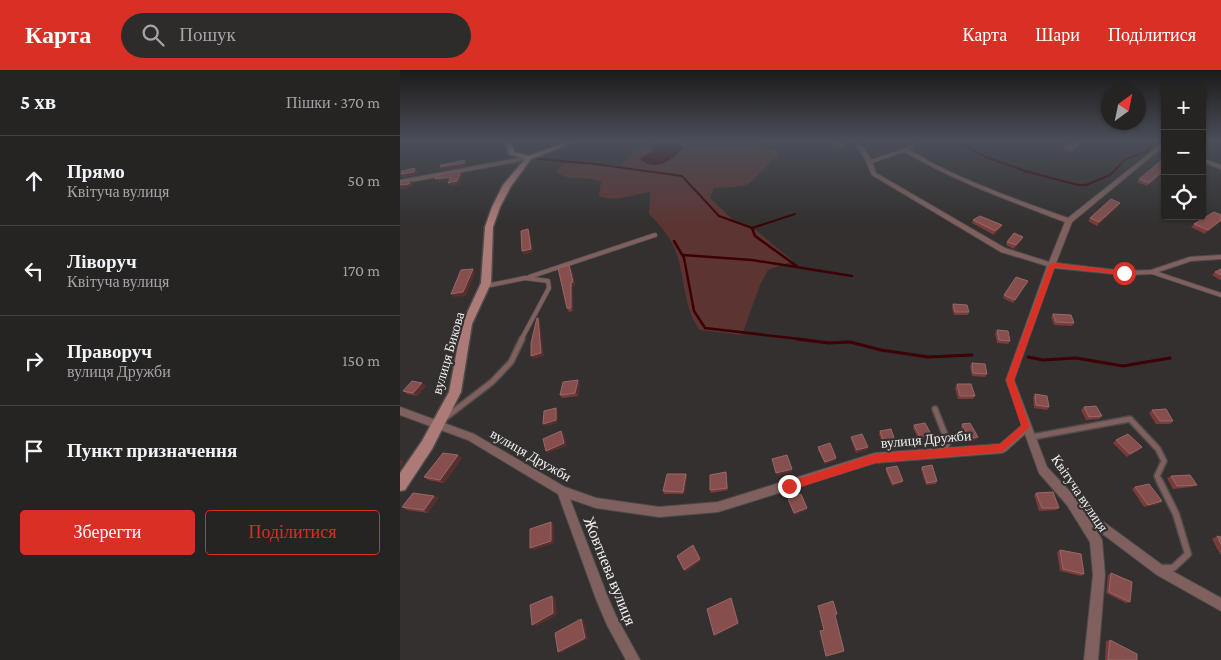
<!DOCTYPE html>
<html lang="uk">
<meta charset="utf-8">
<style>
:root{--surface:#262423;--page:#2e2c2b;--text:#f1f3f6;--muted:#a4a4a6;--line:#424141;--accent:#d93025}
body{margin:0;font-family:"Crimson Pro",serif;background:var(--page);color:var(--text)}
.controls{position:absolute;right:15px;top:15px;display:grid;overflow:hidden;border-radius:5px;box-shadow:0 1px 4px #0004}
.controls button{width:45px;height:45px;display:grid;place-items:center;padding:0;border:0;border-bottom:1px solid var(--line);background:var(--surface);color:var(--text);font:25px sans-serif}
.compass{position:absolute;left:701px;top:15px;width:45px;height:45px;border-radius:50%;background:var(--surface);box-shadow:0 1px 4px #0004;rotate:33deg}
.stop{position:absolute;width:15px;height:15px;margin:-11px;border:4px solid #d93025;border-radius:50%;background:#fff}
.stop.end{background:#d93025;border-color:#fff;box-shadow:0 1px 5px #0008}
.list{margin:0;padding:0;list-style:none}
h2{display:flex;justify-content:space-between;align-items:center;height:65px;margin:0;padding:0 20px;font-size:21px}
h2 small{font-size:16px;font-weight:400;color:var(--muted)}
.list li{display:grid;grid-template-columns:32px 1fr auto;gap:15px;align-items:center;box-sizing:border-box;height:90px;padding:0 20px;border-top:1px solid var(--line)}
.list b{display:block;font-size:19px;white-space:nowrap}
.list p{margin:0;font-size:16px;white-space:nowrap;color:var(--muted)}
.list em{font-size:16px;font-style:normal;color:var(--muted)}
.actions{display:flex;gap:10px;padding:15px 20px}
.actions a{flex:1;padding:11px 0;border:1px solid var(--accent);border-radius:5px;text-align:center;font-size:18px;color:var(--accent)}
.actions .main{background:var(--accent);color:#fff}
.icon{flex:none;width:28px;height:28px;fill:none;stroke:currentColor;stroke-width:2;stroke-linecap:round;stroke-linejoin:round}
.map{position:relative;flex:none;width:821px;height:590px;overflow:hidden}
header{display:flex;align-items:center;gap:30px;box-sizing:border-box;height:70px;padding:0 25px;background:var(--accent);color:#fff}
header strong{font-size:24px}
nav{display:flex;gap:28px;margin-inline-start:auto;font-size:18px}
.search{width:350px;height:45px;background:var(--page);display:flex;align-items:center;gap:12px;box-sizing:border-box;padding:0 18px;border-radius:28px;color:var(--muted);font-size:19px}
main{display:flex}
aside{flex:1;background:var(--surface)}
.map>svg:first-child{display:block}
.green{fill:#5c3533}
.water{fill:#3e0005}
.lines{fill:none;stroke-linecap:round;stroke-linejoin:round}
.stream-far2{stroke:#3e0005;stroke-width:2}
.stream-far1{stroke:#3e0005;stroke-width:2.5}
.stream{stroke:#3e0005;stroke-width:3}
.lane-far3-casing{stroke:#4e4b4a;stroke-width:5}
.lane-far2-casing{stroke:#4e4b4a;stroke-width:5.5}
.lane-far1-casing{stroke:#4e4b4a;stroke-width:8}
.lane-casing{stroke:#4e4b4a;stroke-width:9}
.street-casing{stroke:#4e4b4a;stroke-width:2}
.secondary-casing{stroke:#4e4b4a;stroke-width:3}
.lane-far3{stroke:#80605e;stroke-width:3}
.lane-far2{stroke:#80605e;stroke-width:4}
.lane-far1{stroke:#80605e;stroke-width:5}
.lane{stroke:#80605e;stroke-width:6}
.street{fill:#80605e;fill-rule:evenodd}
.secondary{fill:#ac7a77;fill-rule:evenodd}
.wall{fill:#793c3b}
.shaded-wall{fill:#582f2e}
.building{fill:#864f4e;stroke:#976868}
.route{fill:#d93025}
.labels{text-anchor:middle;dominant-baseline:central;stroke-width:4.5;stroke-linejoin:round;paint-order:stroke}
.street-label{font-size:14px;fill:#f2f0f0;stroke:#33302f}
.near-street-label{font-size:16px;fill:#f2f0f0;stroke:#33302f}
</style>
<header>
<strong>Карта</strong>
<div class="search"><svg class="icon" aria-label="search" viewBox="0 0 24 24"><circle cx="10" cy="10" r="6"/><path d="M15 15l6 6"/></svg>Пошук</div>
<nav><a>Карта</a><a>Шари</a><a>Поділитися</a></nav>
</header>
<main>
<aside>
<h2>5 хв<small>Пішки · 370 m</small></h2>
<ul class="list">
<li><svg class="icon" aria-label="ahead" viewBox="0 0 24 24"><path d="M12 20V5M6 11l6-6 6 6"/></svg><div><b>Прямо</b><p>Квітуча вулиця</p></div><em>50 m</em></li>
<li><svg class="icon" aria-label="left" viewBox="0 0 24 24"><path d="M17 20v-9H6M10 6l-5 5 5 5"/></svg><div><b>Ліворуч</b><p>Квітуча вулиця</p></div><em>170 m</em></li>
<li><svg class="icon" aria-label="right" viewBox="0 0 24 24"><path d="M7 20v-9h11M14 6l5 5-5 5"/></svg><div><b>Праворуч</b><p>вулиця Дружби</p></div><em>150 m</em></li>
<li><svg class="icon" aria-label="arrive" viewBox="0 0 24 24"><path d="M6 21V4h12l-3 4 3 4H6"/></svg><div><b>Пункт призначення</b></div></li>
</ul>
<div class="actions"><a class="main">Зберегти</a><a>Поділитися</a></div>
</aside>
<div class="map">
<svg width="821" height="590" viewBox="0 0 821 590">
<rect width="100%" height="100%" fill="#33302f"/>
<path class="green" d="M249 71H358L356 76 376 81 379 85C368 92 356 110 346 115 338 118 323 117 314 118L310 128 334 151 357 161 393 191 368 200 360 215 342 265 300 260C284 240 285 209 277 185 272 169 261 156 249 144L250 122C234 124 214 133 199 126L201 112C187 104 169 114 157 101L161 96 170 91 221 96 234 81Z"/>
<path class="water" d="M266 72 279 74 283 78C272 91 255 102 240 89L254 80 251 77 253 74Z"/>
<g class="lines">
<path class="stream-far2" d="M556 71 588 88 625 101 678 115H686L710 105 726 89 747 81 755 71
M138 89 195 94 282 106 319 146 352 158 395 144"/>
<path class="stream-far1" d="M352 158 355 166 398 197
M274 171 284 188 294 241 305 258 408 270
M283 185 352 190 452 206"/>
<path class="stream" d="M397 269 429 273 450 272 481 280 528 287 572 285
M628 287 643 290 676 288 723 296 770 288"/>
<g class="lane-far3-casing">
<path id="lane-far3" d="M470 92 505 80 518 71"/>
</g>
<g class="lane-far2-casing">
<path id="lane-far2" d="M752 202 821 225
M129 207 255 165
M86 216 125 208 148 211 149 218 121 270"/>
</g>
<g class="lane-far1-casing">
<path id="lane-far1" d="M535 339 548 372 544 382
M45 348 92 312 111 292 122 269
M632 367 730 349 758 379 764 391 757 406 760 412"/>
</g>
<g class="lane-casing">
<path id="lane" d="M759 410 776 444 788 484 773 498H762"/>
</g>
<g class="street-casing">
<path id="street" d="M453 71H458L470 87 476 103 605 178 649 192 665 152C610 131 554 111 503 81V79C513 79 525 90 534 94 577 116 623 132 668 148L765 71V75L672 152 656 193 724 201 751 200 790 187 821 185V189L791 191 752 204 724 205 654 198 614 310 647 397 675 427 679 434 765 497 821 528V541L757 505 696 459 702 470 705 505 698 590H684L693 505 690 472 667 435 639 403 625 364 606 381 602 383 475 393 318 442 259 447 196 438 170 429 207 525 216 546 240 590H226L207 555 196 529 158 424 68 370 0 345V337L74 364 165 417 196 428 259 437 318 432 475 383 600 374 622 355 606 310 647 196 601 182 472 105 464 87Z
M129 86 131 87V89L0 114V110Z
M802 88 821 95V99L802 92Z"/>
</g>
<g class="secondary-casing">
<path id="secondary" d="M105 71H111L114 82 129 86 168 71H177L131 89 111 116 100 137 93 157 91 213 72 254 61 322 32 379 5 420 0 421V403L22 371 49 322 62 254 81 213 85 157 92 137 103 115 125 89 109 84Z"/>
</g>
<use href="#lane-far3" class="lane-far3"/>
<use href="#lane-far2" class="lane-far2"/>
<use href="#lane-far1" class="lane-far1"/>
<use href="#lane" class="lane"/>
<use href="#street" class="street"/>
<use href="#secondary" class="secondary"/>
</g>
<path class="wall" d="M433 71H444L443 78 433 77Z
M684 71 671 83 663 80 664 77Z
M762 101 761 104 747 116 737 112 739 109Z
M718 136 697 156 688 151 690 148Z
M821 145 805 164 791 157 794 154Z
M573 150 601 158 594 165 572 153Z
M623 167 622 170 614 179 606 175 607 172Z
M171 198 175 215 172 216 173 241 169 242 167 238Z
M821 199V210H820L812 205 815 202Z
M628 211 613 233 603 228 604 225Z
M553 234 569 242 568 245H554L552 238Z
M653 244 674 253 672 256 654 255 651 247Z
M597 260 610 271 608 274 597 273 595 263Z
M572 293 587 304 585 307 572 306 570 296Z
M180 313 178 326 162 328 160 325Z
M557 314 575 326 573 329H558L555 318Z
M26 316 17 326 7 324 3 321Z
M635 324 649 337 647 340 634 338 633 327Z
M684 337 702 346 699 349 686 350 681 340Z
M752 340 773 351 770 354H756L749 343Z
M562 354 578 367 576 370 568 372 561 357Z
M514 355 531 364 530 367 519 370 513 358Z
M480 361 495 371 494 374 483 376 479 364Z
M451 367 467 380 456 383 451 369Z
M716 370 742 377 739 380 727 387 713 373Z
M418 377 436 388V390L425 394 418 380Z
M58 385 62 388 44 413 28 410 24 407Z
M522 397 537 411 536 414 526 415 521 399Z
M486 398 502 413 492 416 486 401Z
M326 402 328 420 311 423 310 420Z
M286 404 287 407 284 424H264L263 421Z
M771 406 797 415 792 417 773 419 767 408Z
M735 417 762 431 759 434 744 437 732 419Z
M636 423 659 438 656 440 639 441 634 425Z
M34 426 38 428 28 443 7 440 2 437Z
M817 466 821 467V484H820L812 469Z
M660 480 684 504 681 506 660 501 657 482Z
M711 503 730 532 726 533 706 523 708 505Z
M710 570 737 590H705L706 571Z"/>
<path class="shaded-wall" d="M683 71H684L671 83 673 80Z
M65 90 67 94 66 96 42 100 40 97Z
M15 98 18 101 16 105 3 107 1 104Z
M61 101 63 104 59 115 51 116 48 113Z
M763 101 761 104 747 116 749 113Z
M51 107 53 110 38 112 35 109Z
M11 110 13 113 12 117 0 119V115Z
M720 133 718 136 697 156 699 152Z
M821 150V152L805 164 808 160Z
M602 155 601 158 594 165 595 161Z
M128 159 130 162 133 182 124 185 122 181Z
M623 167 622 170 614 179 616 175Z
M169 195 171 198 175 215 172 216 173 241 171 238Z
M73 199 75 202 66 226 54 227 51 224Z
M138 248 140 251 144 286 134 289 131 286Z
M178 310 180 313 178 326 175 323Z
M22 313 26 316 17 326 13 323Z
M156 338 158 341V353L146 356 143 354Z
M161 361 164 364 167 376 148 383 146 381Z
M531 364 530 367 519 370 520 367Z
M578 367 576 370 568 372 569 369Z
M468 377 467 380 456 383 457 380Z
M742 377 739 380 727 387 730 384Z
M58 385 62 388 44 413 40 410Z
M436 388V390L425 394V392Z
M0 389 4 392 0 397Z
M392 399V402L377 406 376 403Z
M286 404 287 407 284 424 283 422Z
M503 411 502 413 492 416 493 414Z
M34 426 38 428 28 443 24 440Z
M762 431 759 434 744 437 748 435Z
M407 438V440L394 446V443Z
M151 452 154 454V473L134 480 130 478Z
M293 475 301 491 286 502 284 500Z
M152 526 155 527 157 545 136 556 132 555Z
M331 528 339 554 315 566 314 565Z
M181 549 184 550 188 569 161 583 158 582Z
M444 581 443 582 425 587 426 586Z"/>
<path class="building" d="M433 71H444L443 75 433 74Z
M671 71H683L673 80 664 77Z
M65 90 64 93 40 97 41 95Z
M762 90 765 91V98L761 100 763 101 749 113 739 109Z
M15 98 14 102 1 104 2 101Z
M61 101 57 111 48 113 51 107 35 109 37 105Z
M11 110 9 114 0 115V112Z
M711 129 720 133 699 152 690 148Z
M814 142 821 145V150L808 160 794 154Z
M580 146 602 155 595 161 573 150Z
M128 159 131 179 122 181 121 161Z
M614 163 623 167 616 175 607 172Z
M169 195 173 212 171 213V238H167L158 198Z
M73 199 63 222 51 224 61 200Z
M821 199V205L815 202Z
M616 207 628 211 615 230 604 225Z
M553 234 567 235 569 242H555Z
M653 244 671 245 674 253 656 252Z
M137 248H138L141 283 131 286V273Z
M597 260 608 261 610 271 599 270Z
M572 293 585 294 587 304 573 303Z
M178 310 175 323 160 325 163 312Z
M12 311 22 313 13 323 3 321Z
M557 314H571L575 326H560Z
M635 324 647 326 649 337 636 335Z
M696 336 702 346 689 347 684 337Z
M156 338V350L143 354 144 341Z
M766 339 773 351H760L752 340Z
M525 353 531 364 520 367 514 355Z
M570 353 578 367 569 369 562 354Z
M491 359 495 371 484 373 480 361Z
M161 361 164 373 146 381 143 369Z
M462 364 468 377 457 380 451 367Z
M728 364 742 377 730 384 716 370Z
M430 373 436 388 425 392 418 377Z
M43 383 58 385 40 410 24 407Z
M387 385 392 399 376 403 372 389Z
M532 395 537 411 527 413 522 397Z
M497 396 503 411 493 414 486 398Z
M326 402 327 418 310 420V405Z
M267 404H286L283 422 263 421Z
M790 405 797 415 777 416 771 406Z
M749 414 762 431 748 435 735 417Z
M653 422 659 438H642L636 423Z
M13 423 34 426 24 440 2 437Z
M401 424 407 438 394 443 388 429Z
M151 452V471L130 478V459Z
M817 466 821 467V474Z
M293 475 300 489 284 500 277 486Z
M660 480 681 484 684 504 663 499Z
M711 503 732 512 730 532 709 522Z
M152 526 153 543 132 555 130 535Z
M331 528 338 553 314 565 307 539Z
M433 531 437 544 435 545 444 581 426 586 420 561 424 560 418 536Z
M181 549 185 568 158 582 155 563Z
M710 570 737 584V590H708Z"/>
<linearGradient id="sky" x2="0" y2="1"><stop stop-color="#1c1a1a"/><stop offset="0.46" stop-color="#4a4e58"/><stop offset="1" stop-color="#4a4e58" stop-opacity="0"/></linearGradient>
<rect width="821" height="153" fill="url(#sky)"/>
<path class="route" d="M652 193 724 201 727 203 724 205 655 197 614 310 630 357 602 382 475 393 389 421 385 419V413L475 384 600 374 621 356 606 310 649 195Z"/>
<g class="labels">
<g class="street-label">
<text transform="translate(48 283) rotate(-74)">вулиця Бикова</text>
<text transform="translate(526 369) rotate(-5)">вулиця Дружби</text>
<text transform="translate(131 385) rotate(30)">вулиця Дружби</text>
<text transform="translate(680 423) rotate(56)">Квітуча вулиця</text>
</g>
<g class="near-street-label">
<text transform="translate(210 501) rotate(68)">Жовтнева вулиця</text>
</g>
</g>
</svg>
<div class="controls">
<button>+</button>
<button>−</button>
<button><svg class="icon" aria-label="locate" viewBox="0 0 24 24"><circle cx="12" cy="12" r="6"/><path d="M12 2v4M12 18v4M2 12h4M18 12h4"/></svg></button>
</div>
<svg class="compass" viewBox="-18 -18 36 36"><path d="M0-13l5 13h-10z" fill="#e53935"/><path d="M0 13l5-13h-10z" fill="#a4a4a6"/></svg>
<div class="stop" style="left:724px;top:203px"></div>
<div class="stop end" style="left:389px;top:416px"></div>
</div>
</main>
